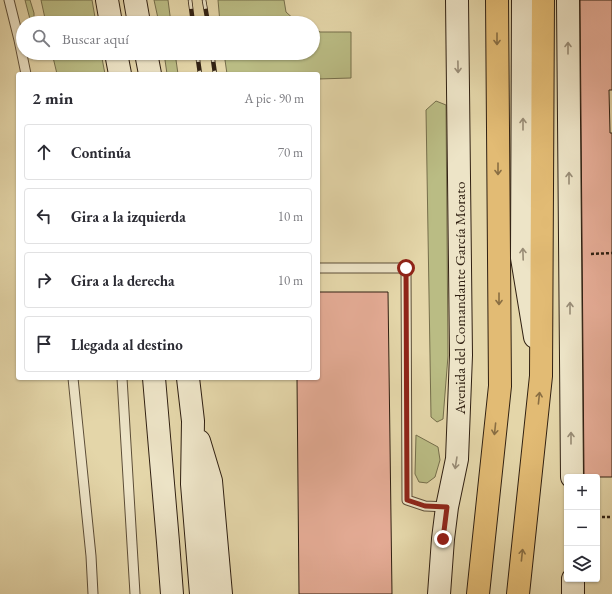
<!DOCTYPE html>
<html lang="es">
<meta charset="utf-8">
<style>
:root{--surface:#fff;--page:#f2f2f3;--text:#2b2b33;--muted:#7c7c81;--line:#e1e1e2}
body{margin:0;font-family:"EB Garamond",serif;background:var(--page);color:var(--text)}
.controls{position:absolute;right:12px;bottom:12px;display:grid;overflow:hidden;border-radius:4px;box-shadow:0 1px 3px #0004}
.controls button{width:36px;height:36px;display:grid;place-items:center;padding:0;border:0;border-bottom:1px solid var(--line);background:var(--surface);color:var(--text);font:20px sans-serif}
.stop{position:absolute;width:12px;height:12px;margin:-9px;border:3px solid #8f2418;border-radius:50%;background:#fff}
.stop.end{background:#8f2418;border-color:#fff;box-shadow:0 1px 4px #0008}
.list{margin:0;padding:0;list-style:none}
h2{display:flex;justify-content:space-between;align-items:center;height:52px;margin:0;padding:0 16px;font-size:17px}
h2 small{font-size:13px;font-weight:400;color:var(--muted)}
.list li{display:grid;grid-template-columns:26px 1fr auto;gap:12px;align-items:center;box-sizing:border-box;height:56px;margin:0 8px 8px;padding:0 8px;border:1px solid var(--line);border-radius:4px}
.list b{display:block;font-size:15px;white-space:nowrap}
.list em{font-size:13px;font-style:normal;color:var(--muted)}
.icon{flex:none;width:22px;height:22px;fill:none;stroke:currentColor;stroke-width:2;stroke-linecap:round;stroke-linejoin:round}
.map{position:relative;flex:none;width:612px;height:594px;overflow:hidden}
.search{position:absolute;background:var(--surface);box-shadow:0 1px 3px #0004;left:16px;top:16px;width:304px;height:44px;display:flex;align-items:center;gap:10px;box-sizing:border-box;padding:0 14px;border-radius:22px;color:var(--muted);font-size:15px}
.panel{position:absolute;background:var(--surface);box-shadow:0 1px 3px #0004;left:16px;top:72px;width:304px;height:308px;border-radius:4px}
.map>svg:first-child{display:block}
.green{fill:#babc84;stroke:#756e4b}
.building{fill:#e5ac96;stroke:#302012}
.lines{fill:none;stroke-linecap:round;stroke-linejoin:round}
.lane-casing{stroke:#5d4e38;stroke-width:11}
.secondary-casing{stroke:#302012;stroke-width:24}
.primary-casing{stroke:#302012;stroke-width:24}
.path{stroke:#302012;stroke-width:2.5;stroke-dasharray:3 2;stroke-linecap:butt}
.lane{stroke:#ede4c7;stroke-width:9}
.secondary{stroke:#ede4c7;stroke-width:22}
.primary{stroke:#e2bb74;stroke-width:22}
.rail-casing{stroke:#302012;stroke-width:4.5}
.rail{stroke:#ede4c7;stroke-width:3;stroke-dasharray:9;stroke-linecap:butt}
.oneway{stroke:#896e43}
.oneway2{stroke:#988c76}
.route{stroke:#8f2418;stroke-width:5}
.labels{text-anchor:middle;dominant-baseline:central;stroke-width:3;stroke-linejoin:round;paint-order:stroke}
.street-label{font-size:15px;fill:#302012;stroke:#ede4c7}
</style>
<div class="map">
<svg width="612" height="594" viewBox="0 0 612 594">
<rect width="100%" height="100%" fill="#e4d6a9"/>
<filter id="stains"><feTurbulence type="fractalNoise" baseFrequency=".005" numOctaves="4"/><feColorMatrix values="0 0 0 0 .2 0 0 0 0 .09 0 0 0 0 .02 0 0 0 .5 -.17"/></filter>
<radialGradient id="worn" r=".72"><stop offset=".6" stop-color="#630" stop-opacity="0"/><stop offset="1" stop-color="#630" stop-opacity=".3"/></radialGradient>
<path class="green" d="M25 0H30L34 13V23H31Z
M41 0H92L96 23H46Z
M154 0H168L171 23H159Z
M218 0H284L286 12 296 21H308L310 23H220Z
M313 28 320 32H351V78L318 79V74H227L224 53H313Z
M52 53H101L105 74H57Z
M164 53H175L178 74H167Z
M436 101 446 105 448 356 443 419 437 422 431 417 426 110Z
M416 435 438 447 440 460 435 477 427 483 419 482 415 474Z"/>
<path class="building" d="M580 0H612V90H609L610 133H612V477H584Z
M318 292H388L392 594H299L297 378H318Z"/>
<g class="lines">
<g class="lane-casing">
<path id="lane" d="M9 0 19 40 26 74
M318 268H406L407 500 425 506 447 507
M73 378 91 556 93 594
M122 378 135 594"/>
</g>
<g class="secondary-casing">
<path id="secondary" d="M107 0 111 23
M135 0 139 23
M523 0 522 258 535 337
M568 0 572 477
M116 53 120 74
M146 53 150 74
M154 378 168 542 172 594
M188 378 193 421 192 484 201 594
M199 441 211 481 221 594
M573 579V594
M439 594 443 539 447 507 457 459 461 355 457 0"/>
</g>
<g class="primary-casing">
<path id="primary" d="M478 594 500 386 497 0
M518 594 541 376 543 0"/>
</g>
<path class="path" d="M591 254 612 253
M597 517H612"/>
<use href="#lane" class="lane"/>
<use href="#secondary" class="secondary"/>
<use href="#primary" class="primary"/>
<g class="rail-casing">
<path id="rail" d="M190 0 193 23
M204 0 208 23
M197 53 200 74
M212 53 215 74"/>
</g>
<use href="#rail" class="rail"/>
</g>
<defs><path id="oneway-shaft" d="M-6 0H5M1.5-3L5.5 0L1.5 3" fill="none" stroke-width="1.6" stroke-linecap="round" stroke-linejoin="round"/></defs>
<g class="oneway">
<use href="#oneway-shaft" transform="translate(497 39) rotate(90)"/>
<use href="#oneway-shaft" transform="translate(498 169) rotate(90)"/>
<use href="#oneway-shaft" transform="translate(499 299) rotate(90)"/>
<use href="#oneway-shaft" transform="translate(539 398) rotate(-84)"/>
<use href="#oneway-shaft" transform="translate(495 429) rotate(96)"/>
<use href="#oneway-shaft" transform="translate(522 555) rotate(-84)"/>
</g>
<g class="oneway2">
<use href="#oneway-shaft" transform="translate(568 48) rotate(-90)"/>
<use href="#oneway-shaft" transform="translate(458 67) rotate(89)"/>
<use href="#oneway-shaft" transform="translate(523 124) rotate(-90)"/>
<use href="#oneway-shaft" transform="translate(569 178) rotate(-90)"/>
<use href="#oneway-shaft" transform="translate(523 254) rotate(-92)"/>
<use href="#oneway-shaft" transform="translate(570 308) rotate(-90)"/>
<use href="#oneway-shaft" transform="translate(571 438) rotate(-90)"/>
<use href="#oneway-shaft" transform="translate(456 463) rotate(99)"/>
</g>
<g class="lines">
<path class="route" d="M406 268 407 500 425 506 447 507 443 539"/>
</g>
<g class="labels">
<g class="street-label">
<text transform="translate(459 298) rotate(-90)">Avenida del Comandante García Morato</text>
</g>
</g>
<rect width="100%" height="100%" filter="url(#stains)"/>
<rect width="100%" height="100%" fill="url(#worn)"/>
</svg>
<div class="controls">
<button>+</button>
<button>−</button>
<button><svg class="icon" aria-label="layers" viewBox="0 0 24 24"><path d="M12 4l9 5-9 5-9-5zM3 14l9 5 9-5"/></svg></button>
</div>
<div class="stop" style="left:406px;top:268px"></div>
<div class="stop end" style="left:443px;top:539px"></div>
<div class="search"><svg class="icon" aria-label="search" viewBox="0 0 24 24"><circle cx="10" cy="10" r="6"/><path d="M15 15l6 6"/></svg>Buscar aquí</div>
<section class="panel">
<h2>2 min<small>A pie · 90 m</small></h2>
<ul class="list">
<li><svg class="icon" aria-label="ahead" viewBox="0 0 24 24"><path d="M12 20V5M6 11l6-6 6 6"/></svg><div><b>Continúa</b></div><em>70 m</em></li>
<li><svg class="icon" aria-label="left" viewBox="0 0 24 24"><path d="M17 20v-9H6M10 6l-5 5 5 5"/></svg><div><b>Gira a la izquierda</b></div><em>10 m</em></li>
<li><svg class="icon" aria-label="right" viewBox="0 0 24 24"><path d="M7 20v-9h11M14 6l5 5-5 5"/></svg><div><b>Gira a la derecha</b></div><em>10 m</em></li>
<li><svg class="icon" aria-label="arrive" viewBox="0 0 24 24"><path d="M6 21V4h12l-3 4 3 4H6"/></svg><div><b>Llegada al destino</b></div></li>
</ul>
</section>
</div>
